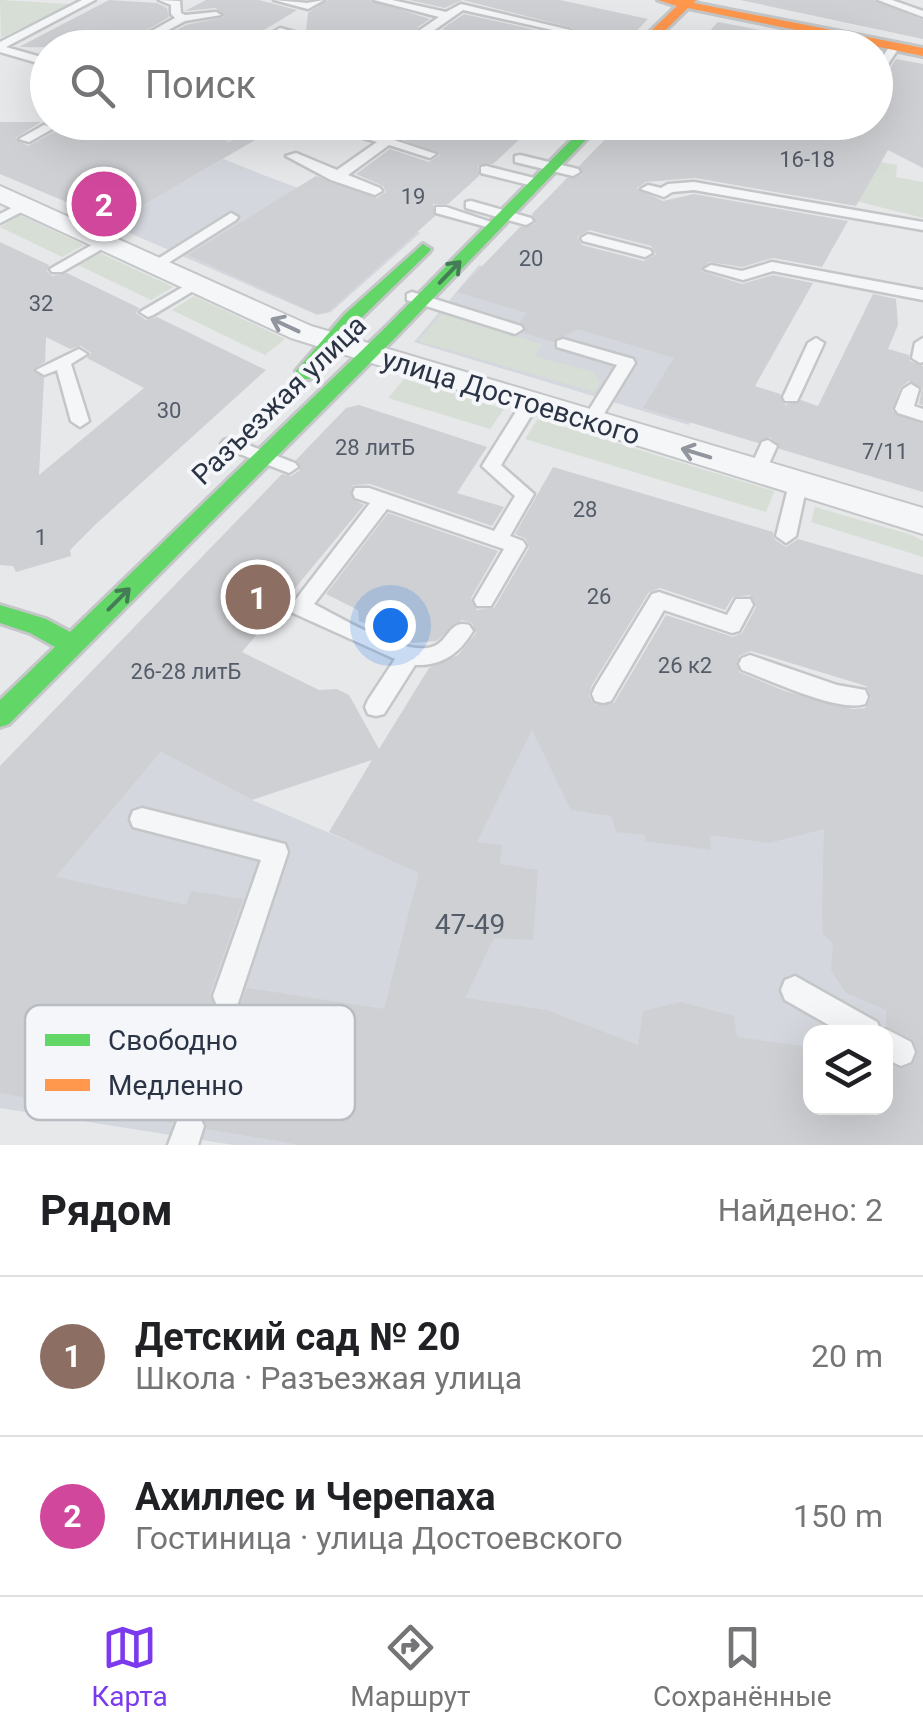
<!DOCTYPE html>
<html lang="ru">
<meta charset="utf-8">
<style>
:root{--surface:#fff;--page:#f2f2f2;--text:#202124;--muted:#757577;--line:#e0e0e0;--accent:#7c3aed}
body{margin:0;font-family:Roboto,sans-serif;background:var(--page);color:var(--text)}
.controls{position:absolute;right:30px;bottom:30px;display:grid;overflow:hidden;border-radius:20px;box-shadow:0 10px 40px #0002}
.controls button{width:90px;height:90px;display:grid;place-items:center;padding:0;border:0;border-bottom:2px solid var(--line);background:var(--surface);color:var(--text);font:50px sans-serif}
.you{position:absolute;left:390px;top:625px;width:35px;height:35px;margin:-25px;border:8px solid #fff;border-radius:50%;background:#1a73e8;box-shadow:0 0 0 15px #1a73e833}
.badge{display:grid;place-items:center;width:65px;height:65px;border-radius:50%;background:var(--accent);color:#fff;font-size:32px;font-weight:700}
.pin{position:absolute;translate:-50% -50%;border:5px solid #fff;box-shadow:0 2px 10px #0006}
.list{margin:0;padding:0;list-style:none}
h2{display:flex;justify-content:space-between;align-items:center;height:130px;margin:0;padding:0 40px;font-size:42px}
h2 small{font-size:32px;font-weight:400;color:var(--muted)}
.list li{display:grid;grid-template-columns:65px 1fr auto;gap:30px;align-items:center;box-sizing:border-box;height:160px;padding:0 40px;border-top:2px solid var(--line)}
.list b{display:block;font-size:38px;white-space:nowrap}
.list p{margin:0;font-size:32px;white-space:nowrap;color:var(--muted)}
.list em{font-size:32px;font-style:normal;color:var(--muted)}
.icon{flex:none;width:55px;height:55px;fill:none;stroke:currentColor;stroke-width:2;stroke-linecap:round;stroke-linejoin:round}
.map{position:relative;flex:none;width:923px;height:1145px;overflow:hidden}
.search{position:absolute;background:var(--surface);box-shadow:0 10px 40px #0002;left:30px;right:30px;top:30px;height:110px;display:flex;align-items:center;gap:25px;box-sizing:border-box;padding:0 35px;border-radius:55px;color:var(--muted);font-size:38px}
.sheet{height:450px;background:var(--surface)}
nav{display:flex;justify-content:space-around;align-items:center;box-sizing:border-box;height:140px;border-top:2px solid var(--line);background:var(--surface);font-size:28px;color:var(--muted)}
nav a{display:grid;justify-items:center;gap:5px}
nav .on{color:var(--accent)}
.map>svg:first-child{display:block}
.built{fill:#d4d7dd;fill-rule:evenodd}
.green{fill:#d6ded6}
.building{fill:#ced0d3;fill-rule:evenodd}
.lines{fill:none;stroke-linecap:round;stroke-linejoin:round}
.lane-casing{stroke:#c4c6c8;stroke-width:5}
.street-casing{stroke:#c4c6c8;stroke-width:4}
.fast-casing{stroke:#c4c6c8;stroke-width:6}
.slow-casing{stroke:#c4c6c8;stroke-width:6}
.lane{fill:#f5f6f7;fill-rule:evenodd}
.street{fill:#f5f6f7;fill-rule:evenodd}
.fast{fill:#63d668;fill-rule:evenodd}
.slow{fill:#ff974d;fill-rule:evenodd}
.oneway{stroke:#447d55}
.oneway2{stroke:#90959e}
.labels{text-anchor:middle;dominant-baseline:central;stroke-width:8;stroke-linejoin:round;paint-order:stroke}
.number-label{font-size:22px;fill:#545c69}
.street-label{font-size:28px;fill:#2b3445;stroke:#f4f6f9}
.near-number-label{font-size:28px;fill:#545c69}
.key{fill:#f4f6f9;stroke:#b8bcc3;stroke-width:2.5}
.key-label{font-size:28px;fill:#2b3445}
</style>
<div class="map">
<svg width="923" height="1145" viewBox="0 0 923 1145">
<rect width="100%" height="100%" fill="#e6e8ea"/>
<path class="built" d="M223 159 266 176 420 233 331 312 317 315 109 224Z
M479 265 743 335 689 425 414 342Z
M575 695 923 817V1145H234L0 1108V861L56 877 161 752 252 800 381 855 482 831 537 719ZM810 1032H886V1108H810Z"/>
<path class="green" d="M0 0 70 4 1 38Z
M875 161 897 165 896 177 923 182V218L852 200Z
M20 215 84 245 62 257 0 227Z
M100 253 173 287 151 300 78 265Z
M194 296 285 339 265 355 172 310Z
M442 313 542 344 535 356 593 372 601 382 594 392 418 341Z
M404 379 504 409 490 429 388 398Z
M538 419 774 491V492L766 512 525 439Z
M815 507 912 535 923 541V557L811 522Z"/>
<path class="building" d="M109 0 157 3 167 8 169 17 117 48 19 47Z
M206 0H259L297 10 235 48H144L186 25 224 17 216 8 185 11Z
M328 0H370L430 19 418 27 417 36 460 48H359L306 31 308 13Z
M409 0H560L648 19 620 48H556L573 28 462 0 445 8Z
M740 0H874L923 20V39Z
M464 14 549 33 534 48H504L442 29Z
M718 22 853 48H694Z
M896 59 923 64V168L888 150 856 206 695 178 646 182 637 188 663 201 694 194 848 221 822 267 773 258 742 267 709 262 701 271 742 284 773 275 813 283 755 386 780 394 785 405 801 400 818 406 873 294 896 299 898 325 888 349 909 355 910 361 923 366V405L919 404 922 388 909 381 900 388 892 411 923 424V492L780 449 770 437 758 443 643 408 674 358 578 329 553 342 524 333 526 327 520 322 527 313 457 292 520 227 535 224 532 214 567 178 582 175 579 166 622 122H876V72L888 71ZM589 230 651 246 656 254 644 261 582 245 577 237Z
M0 122H41L15 138 28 146 56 131 57 126 49 122H186L229 142 242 134 219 122H286L114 222 0 174Z
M380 122H538L493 164 478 165 479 176 448 204H433L435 216 328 312 317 314 188 255 316 176 377 198 386 192 383 186 356 174 390 149 429 162 440 155 386 133Z
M0 242 49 265 47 271 52 276 67 273 139 308 136 313 146 320 157 317 266 370 96 524 70 550 71 556 16 572 13 566 0 565ZM46 337 70 349 81 346 91 353 87 358 144 388 39 475 44 378 33 369 45 362Z
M359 405 487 447 457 493 504 507 492 526 370 484 353 485 352 499 364 505 242 652 319 690 337 689 349 695 379 749 429 668 458 655 476 633 472 623 462 620 436 641 413 643 359 621 358 610 326 594 388 513 498 551 471 598 477 610 494 608 529 548 526 539 515 534 553 467 773 532 774 539 786 547 798 539 923 575V1145H300L207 1129 202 1114 191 1108 177 1113 172 1123 0 1093V766L282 474 291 476 300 470 296 460 346 408ZM660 588 725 610 733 597 750 595 756 607 742 633 733 637 666 615 614 703 594 705 589 695 592 685 649 592ZM751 651 866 686 871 698 865 708 853 709 785 691 739 672V656ZM532 730 571 810 612 816 616 832 646 835 645 841 711 850 710 835 769 843 824 829 822 913 823 934 833 943 831 970 846 993 886 1010V1026L913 1039 918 1051 914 1063 902 1069 886 1063V1108H810V1047L737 1037 734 1016 681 1002 643 1011 638 1045 547 1010 465 998 494 938 533 940 538 870 500 864 502 845 477 842ZM161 752 252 800 372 760 329 832 419 873 384 1009 247 988 238 1009 228 1013 216 1009 209 995 243 899 191 891 186 905 56 877Z"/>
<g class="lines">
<g class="lane-casing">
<path id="lane" d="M82 0H95L6 47 48 59V66L0 52V42Z
M159 0 180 1 181 13 185 15 216 12 221 15 185 21 135 48H121L175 18 171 14V5Z
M274 0 307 3 324 0 308 9Z
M374 0H392L446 12 461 4 570 30 550 48H538L557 31 463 10 433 31 500 48H478L420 34V30L439 17Z
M878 0H892L923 11V17Z
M280 28 345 46 346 48H327L281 35 261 48H248Z
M891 44 900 46 885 69H877L876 67Z
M189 122H208L238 135 228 138Z
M44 125 54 128 29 142 19 139Z
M361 129 436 154 430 158 389 145 348 175 380 188 382 191 375 195 331 180 286 156 296 153 337 170 377 142 357 136 355 133Z
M520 155 578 169 580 172 573 176 515 162V156Z
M486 166 542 180 544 183 537 187 481 173V167Z
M694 182 923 222V230L694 190 672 192 664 197 641 189 648 185 661 188 668 184Z
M471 201 531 218 533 221 526 225 466 208V202Z
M21 203 33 206 0 223V214Z
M436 207H446L494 223 487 227 436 213Z
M231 213 238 217 236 220 160 268 148 265Z
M588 234 650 250 652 253 645 257 583 241 581 238Z
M104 238 111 242 109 245 62 272H52L50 269Z
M772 262 923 290V300L773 271 743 280 704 269 711 265 742 271Z
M195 280 200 281V287L153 315 148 317 140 312Z
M412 292 521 326 523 329 515 334 407 300V294Z
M816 338 824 343 799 397 797 401H785L783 397 808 343Z
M923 338V362L920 363 912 358 915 343Z
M563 339 633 359 635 363 597 425H585L582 421 617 365 557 347V341Z
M79 349 87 354 71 364 89 421 80 427 71 421 57 370 44 375 36 370Z
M911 384 919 389 914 406 923 409V421L898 413 895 409 903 389Z
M530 398 539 403 501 465 534 494 510 536 523 541 526 546 491 606H477L474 600 504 549 387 509 314 604C340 617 403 656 432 647 449 642 449 619 469 625L473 631C459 654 442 666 415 665L384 714 376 716 368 714 365 707 368 700 395 659 293 613 290 607 370 503 355 498 353 493 355 488H369L494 531 515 496 482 466 524 399Z
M230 438 295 463 298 467 289 473 224 448 221 444 224 440Z
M768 440 777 446 764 475 758 477 752 475 749 471 762 442Z
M798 478 807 484 796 536 786 543 776 536 789 484Z
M659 592 727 615 736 599H750L753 605 739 631 732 633 664 610 611 701 603 703 595 701 592 694 595 687 652 594Z
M750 655 837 685 865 690 868 697 865 704C838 713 770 680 742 670L739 664 742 658Z
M142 808 285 844 288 852 237 1006 227 1010 217 1006 213 996 261 860 133 827 130 819 133 811Z
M795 976 877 1022 881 1031 886 1029 911 1042 915 1052 911 1062 901 1066 886 1059V1032H841L785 1000 781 990 785 980Z
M189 1111 199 1116 204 1126 198 1145H168L179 1116Z"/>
</g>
<g class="street-casing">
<path id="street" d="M0 186 311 326 923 508V534L291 338 0 203Z"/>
</g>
<g class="fast-casing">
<path id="fast" d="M589 122H603L398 335 9 724 0 727V700L55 647 30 633 0 623V605L46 619 70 632 386 327Z
M423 244 431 249 429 252 357 322 310 379H296V371L345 314Z"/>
</g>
<g class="slow-casing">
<path id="slow" d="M658 0H696L694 3 923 48V56L688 8 647 48H633L677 6Z"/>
</g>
<use href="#lane" class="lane"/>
<use href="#street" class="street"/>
<use href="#fast" class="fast"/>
<use href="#slow" class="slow"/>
</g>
<defs><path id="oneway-shaft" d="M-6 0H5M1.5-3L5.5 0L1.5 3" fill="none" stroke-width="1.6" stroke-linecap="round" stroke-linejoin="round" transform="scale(2.5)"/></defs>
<g class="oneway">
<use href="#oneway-shaft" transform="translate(450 272) rotate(-46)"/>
<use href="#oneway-shaft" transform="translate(119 599) rotate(-45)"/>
</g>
<g class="oneway2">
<use href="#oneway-shaft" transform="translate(285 325) rotate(-155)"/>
<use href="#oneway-shaft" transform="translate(696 453) rotate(-163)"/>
</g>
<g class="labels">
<g class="number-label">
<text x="807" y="159">16-18</text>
<text x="413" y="196">19</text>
<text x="531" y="258">20</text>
<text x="41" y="303">32</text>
<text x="169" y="410">30</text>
<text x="375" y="447">28 литБ</text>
<text x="885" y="451">7/11</text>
<text x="585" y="509">28</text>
<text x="41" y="537">1</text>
<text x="599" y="596">26</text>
<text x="685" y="665">26 к2</text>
<text x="186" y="671">26-28 литБ</text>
</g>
<g class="street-label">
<text transform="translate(511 397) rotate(17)">улица Достоевского</text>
<text transform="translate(279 400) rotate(-44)">Разъезжая улица</text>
</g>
<g class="near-number-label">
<text x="470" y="924">47-49</text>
</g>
</g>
<rect x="25" y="1005" width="330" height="115" rx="15" class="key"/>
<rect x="45" y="1034" width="45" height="12" fill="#63d668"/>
<rect x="45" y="1079" width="45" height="12" fill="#ff974d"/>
<g class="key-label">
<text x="108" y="1050">Свободно</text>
<text x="108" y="1095">Медленно</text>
</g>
</svg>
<div class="controls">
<button><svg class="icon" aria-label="layers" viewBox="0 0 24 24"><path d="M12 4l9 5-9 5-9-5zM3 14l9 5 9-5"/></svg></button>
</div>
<div class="you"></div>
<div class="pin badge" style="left:258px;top:597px;background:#8d6e63">1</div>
<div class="pin badge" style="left:104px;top:204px;background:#d1479c">2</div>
<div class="search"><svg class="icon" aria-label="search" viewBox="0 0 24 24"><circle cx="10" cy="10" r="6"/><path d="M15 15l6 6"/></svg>Поиск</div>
</div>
<section class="sheet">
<h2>Рядом<small>Найдено: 2</small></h2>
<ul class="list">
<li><span class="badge" style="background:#8d6e63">1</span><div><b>Детский сад № 20</b><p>Школа · Разъезжая улица</p></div><em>20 m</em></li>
<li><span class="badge" style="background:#d1479c">2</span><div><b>Ахиллес и Черепаха</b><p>Гостиница · улица Достоевского</p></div><em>150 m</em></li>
</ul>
</section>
<nav>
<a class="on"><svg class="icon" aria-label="map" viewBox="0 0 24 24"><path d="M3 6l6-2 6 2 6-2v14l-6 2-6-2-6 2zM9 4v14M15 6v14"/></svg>Карта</a>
<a><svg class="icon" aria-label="directions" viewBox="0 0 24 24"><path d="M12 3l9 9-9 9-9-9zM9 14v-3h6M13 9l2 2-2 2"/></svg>Маршрут</a>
<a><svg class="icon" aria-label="saved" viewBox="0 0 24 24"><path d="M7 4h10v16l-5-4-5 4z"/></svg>Сохранённые</a>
</nav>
